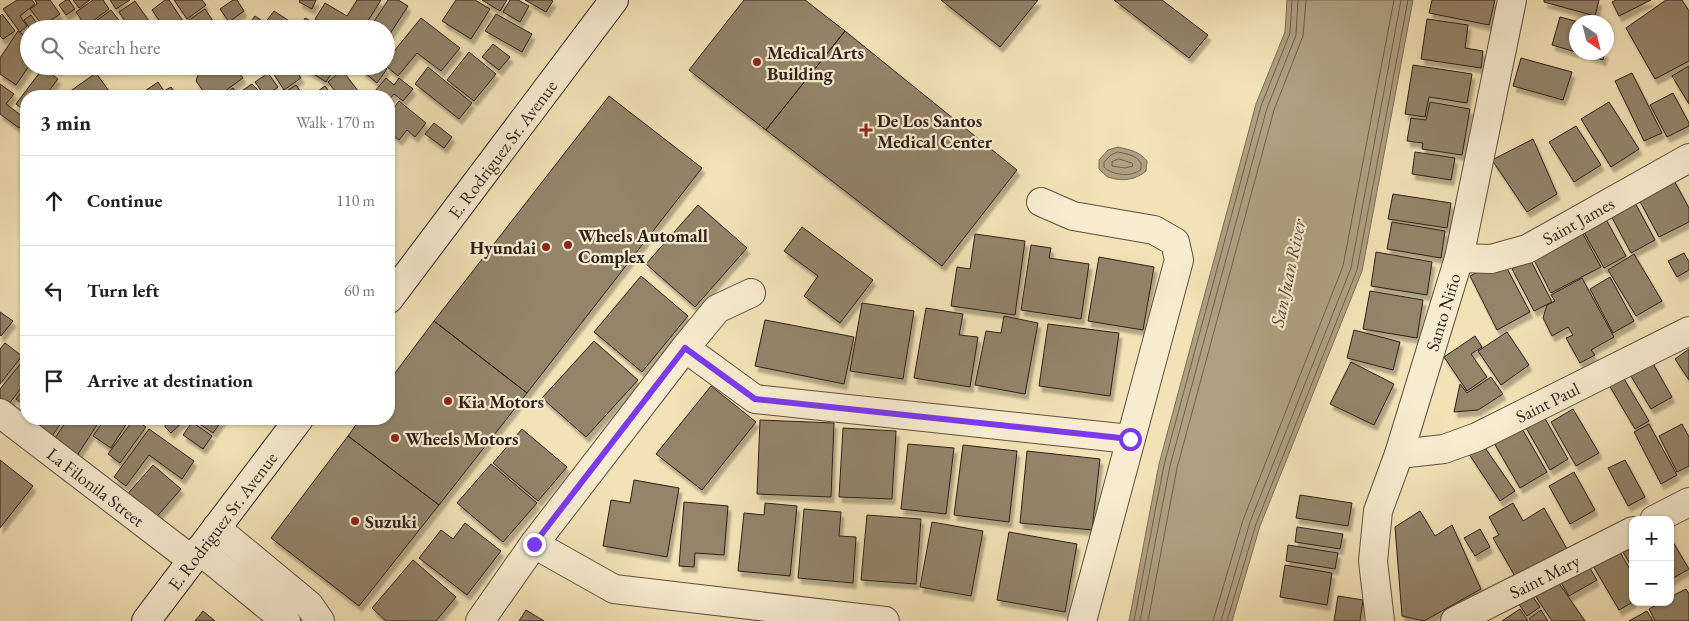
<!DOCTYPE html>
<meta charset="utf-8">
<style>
:root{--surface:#fff;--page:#f2f2f2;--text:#202124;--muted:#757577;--line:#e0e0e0}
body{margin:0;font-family:"EB Garamond",serif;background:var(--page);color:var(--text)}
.controls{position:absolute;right:15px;bottom:15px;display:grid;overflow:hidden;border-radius:10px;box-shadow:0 1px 4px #0004}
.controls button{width:45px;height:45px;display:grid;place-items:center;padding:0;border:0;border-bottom:1px solid var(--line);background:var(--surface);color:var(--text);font:25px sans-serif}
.compass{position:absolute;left:1569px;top:15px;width:45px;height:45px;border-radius:50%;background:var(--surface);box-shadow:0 1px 4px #0004;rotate:145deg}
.stop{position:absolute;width:15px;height:15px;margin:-11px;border:4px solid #7c3aed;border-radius:50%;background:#fff}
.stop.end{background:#7c3aed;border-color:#fff;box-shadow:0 1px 5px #0008}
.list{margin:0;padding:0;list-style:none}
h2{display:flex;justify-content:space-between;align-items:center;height:65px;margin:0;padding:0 20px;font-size:21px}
h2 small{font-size:16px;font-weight:400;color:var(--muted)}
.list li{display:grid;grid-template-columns:32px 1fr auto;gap:15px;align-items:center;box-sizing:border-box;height:90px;padding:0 20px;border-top:1px solid var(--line)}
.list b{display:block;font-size:19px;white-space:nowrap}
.list em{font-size:16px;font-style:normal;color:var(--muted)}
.icon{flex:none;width:28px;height:28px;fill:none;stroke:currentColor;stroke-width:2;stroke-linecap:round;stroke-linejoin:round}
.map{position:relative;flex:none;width:1689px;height:621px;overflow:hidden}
.search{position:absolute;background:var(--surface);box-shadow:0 1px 4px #0004;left:20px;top:20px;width:375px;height:55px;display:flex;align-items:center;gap:12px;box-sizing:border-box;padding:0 18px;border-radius:28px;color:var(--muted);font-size:19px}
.panel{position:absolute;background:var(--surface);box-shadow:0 1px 4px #0004;left:20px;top:90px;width:375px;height:335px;border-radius:20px}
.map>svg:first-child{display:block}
.water{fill:#afa081;stroke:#7b6c58}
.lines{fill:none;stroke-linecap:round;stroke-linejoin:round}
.shore{stroke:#6e604e;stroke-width:1}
.building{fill:#93846b;stroke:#2c1f1a;filter:url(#shadow)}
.street-casing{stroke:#5e5041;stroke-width:30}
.secondary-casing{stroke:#2c1f1a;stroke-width:30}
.street{stroke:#f7ecd0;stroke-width:28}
.secondary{stroke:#f7ecd0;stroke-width:28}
.route{stroke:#7c3aed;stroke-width:6}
.poi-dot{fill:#8f2418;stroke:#f7ecd0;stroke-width:2}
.labels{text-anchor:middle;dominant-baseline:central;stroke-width:4.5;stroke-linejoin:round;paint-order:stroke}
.poi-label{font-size:18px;font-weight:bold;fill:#2c1f1a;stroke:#f7ecd0;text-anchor:start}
.street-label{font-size:18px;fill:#2c1f1a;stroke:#f7ecd0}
.water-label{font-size:19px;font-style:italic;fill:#5a4c3e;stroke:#f7ecd0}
</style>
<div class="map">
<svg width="1689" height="621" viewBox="0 0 1689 621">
<defs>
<filter id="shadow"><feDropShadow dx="3" dy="5.5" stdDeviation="1" flood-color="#0004"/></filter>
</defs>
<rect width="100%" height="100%" fill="#f2e2b6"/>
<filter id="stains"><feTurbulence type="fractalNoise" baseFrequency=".004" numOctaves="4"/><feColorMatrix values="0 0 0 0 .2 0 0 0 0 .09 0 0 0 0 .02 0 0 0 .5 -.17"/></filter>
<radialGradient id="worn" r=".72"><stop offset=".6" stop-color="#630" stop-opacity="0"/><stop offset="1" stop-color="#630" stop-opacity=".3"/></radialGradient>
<path class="water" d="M1287 0H1413L1362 271 1260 526 1232 621H1129L1159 464 1256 104 1285 32Z
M1118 147C1130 150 1139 151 1147 161L1146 171C1136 180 1121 182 1108 177 1105 176 1102 171 1099 169V160L1108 150Z"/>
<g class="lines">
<path class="shore" d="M1118 152C1127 154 1136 155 1141 163V169C1132 178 1112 175 1104 167V162L1111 155Z
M1119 159 1132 163 1133 166 1125 168 1112 166V162Z
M1134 621 1164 465 1261 106 1290 33 1292 0
M1140 621 1170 466 1267 108 1296 35 1298 0
M1148 621 1177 468 1274 110 1303 36 1306 0
M1213 621 1243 520 1343 266 1394 0
M1221 621 1250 522 1351 268 1401 0
M1227 621 1256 524 1357 270 1408 0"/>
</g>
<path class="building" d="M17 0H32L35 4 20 16 27 26 20 32 3 9Z
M35 0H50L60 14 43 26 30 9 37 4Z
M66 0H69L75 9 66 15 59 5Z
M73 0H90L79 8Z
M93 0H103L109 9 86 26 76 12Z
M110 0H130L116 9Z
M165 0H169L183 21 172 29H165L152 10Z
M174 0H202L206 5 187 19Z
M233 0H237L244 11 229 22 220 9Z
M300 0H316L312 9 299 2Z
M357 0H381L363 29H330L315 19 325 3 347 16Z
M388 0H398L408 6 386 40V29H369Z
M456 0H475L490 9 471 39 442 21Z
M482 0H507L500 11Z
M510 0H518L529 6 520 22 503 12Z
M525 0H551L553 1 546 12Z
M744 0H805L845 31 766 130 689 70Z
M941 0H1038L1000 47Z
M1114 0H1162L1208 35 1189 58Z
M1432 0H1495L1489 25 1429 13Z
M1544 0H1599L1595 16 1544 2Z
M1616 0H1651L1619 16 1612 2Z
M1666 0H1682L1689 11V61L1655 79 1626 28Z
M135 1 149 21 138 29H130L119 12Z
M205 9 217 27 214 29H195L189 20Z
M111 10 121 23 114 29H85Z
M274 11 291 22 286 29 246 28 255 16 265 23Z
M2 14 15 31 3 39 0 36V16Z
M496 14 532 34 522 52 485 31Z
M31 15 41 29H30L24 20Z
M1560 17 1579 22H1576V52L1552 45Z
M305 18 315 23 313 29H299Z
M421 18 460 48 441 71 417 53 398 76 386 66V61Z
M1427 19 1468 25 1465 48 1483 51 1481 68 1421 59Z
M18 31 29 39V66L16 85 0 74V58Z
M845 31 1017 170 942 266 766 130Z
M493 44 510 57 499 70 482 57Z
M469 52 496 74 474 101 447 80Z
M1578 52H1605L1603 60Z
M1521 58 1572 72 1563 100 1513 86Z
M1413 65 1472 74 1467 103 1429 97 1425 117 1405 114Z
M201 66H234L243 78 218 96H207L196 81Z
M283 66H293L301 78 284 90 273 73Z
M301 66H336L326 82Z
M364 66H384L387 69 377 83 361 70Z
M1689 66V104L1672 76Z
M428 67 472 103 459 119 415 84Z
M43 68 58 79 45 96H26V112L16 104Z
M342 70 362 96H339L328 82Z
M96 73 109 91 102 96H72L69 92Z
M268 73 278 87 265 96 255 82Z
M1632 73 1662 133 1644 141 1615 81Z
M386 78 394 85 399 78 413 89 403 101 394 94 389 100V96H381L375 91Z
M158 82 164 91 171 87 178 96H141L139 95Z
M0 84 14 94 6 104 26 119 19 128 0 114Z
M252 84 258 90 247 96 243 90Z
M296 85 304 96H279Z
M325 86 333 96H311Z
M233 88 239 96H221Z
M1673 93 1689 123V126L1667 137 1650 105Z
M609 96 702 168 527 393 434 321Z
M399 101 426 123 415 137 407 130 399 140 389 132V114Z
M1430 102 1470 109 1462 155 1422 149 1423 143 1407 141 1411 118 1426 120Z
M1609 102 1639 149 1611 167 1581 119Z
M434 123 452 137 444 148 425 134Z
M1576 126 1601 165 1574 182 1549 142Z
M1533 139 1557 194 1527 212 1492 160Z
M1415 152 1455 158 1451 180 1412 174Z
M1671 175 1689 208V222L1659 237 1636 194Z
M1393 194 1451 203 1447 228 1388 219Z
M1633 199 1655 240 1631 253 1609 212Z
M698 205 747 248 695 307 646 264Z
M1603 214 1626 256 1604 268 1581 227Z
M1392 222 1445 231 1441 258 1387 249Z
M802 227 873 280 840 323 804 296 818 276 784 251Z
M1582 232 1601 267 1551 293 1533 258Z
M975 234 1025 241 1015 315 951 306 957 267 970 269Z
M1031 245 1051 248 1049 258 1089 264 1081 319 1021 310Z
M1376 252 1432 262 1427 295 1371 286Z
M1684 253 1689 262V270L1677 277 1668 261Z
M1634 254 1662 301 1636 316 1608 270Z
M1099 257 1154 267 1143 330 1088 321Z
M1502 259 1530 312 1497 330 1470 276Z
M1530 259 1552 302 1534 311 1512 269Z
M641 276 688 316 642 372 594 332Z
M1610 277 1634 321 1613 333 1590 289Z
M1582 278 1614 337 1591 350 1595 355 1580 363 1566 338 1573 335 1568 327 1552 336 1543 318 1547 305 1555 301 1551 295Z
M1370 291 1423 300 1417 338 1363 329Z
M862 303 914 311 903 379 850 371Z
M926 308 963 314 959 335 978 337 970 387 914 378Z
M0 312 13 321 1 336 0 335Z
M1004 316 1038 323 1025 394 975 385 986 331 1001 333Z
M765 320 854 337 844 384 755 366Z
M434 321 527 393 439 505 348 436 360 419H389V381Z
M1048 324 1119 333 1110 396 1039 386Z
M1354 330 1400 342 1393 370 1347 358Z
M1507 332 1529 365 1501 385 1478 351Z
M1475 336 1482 347 1471 354 1487 377 1467 391 1444 357Z
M594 341 638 380 586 437 542 398Z
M5 343 22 356 0 384V349Z
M1689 349V380L1675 359Z
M26 357V382L8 405 0 399V389Z
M1651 360 1672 397 1651 409 1629 373Z
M1351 362 1394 384 1374 425 1330 404Z
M1620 372 1649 421 1635 429 1606 380Z
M1491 377 1503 394 1478 410 1454 412 1460 384 1467 393Z
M26 386V407L16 399Z
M711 386 756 422 702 490 656 454Z
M1573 409 1599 453 1576 466 1551 422Z
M1543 415 1568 459 1550 470 1525 426Z
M32 419H64L52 436 30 422Z
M68 419H101L76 457 53 441Z
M105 419H120L127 423 111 448 93 436Z
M134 419 146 427 120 463 108 454Z
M165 419H186L171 433 165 427Z
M195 419H223L213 433 194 420Z
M760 420 834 423 831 497 757 494Z
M1517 420 1547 472 1520 488 1490 436Z
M192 422 212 436 203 449 183 435Z
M1649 424 1677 475 1661 484 1634 432Z
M1682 424 1689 437V466L1677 472 1659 436Z
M843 428 896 431 892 499 839 497Z
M149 429 194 461 182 479 149 455 126 486 114 477Z
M522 429 567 467 538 501 493 463Z
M348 436 439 505 359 606 271 538Z
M1481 442 1515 491 1500 501 1467 451Z
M908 444 954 448 946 514 901 509Z
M963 445 1017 451 1009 522 954 515Z
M1027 451 1100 459 1092 530 1020 523Z
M0 460 33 486 0 528Z
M1625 460 1645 497 1628 506 1608 468Z
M491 464 537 503 503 542 457 503Z
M153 465 181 489 153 521 125 497Z
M1574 472 1595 510 1570 524 1549 486Z
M634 480 679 488 667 557 603 546 611 500 630 503Z
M1300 495 1352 503 1348 526 1296 518Z
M684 502 728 506 724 555 695 553 694 567 679 566Z
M765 503 797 506 790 576 738 571 744 513 764 515Z
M1513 503 1523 521 1544 508 1567 549 1516 578 1493 538 1499 535 1489 517Z
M804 509 841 512 839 536 856 537 853 583 798 578Z
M1420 511 1435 536 1452 525 1481 589 1424 621 1402 616 1395 527Z
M867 515 921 519 916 584 861 580Z
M932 522 983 531 971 596 920 587Z
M465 523 501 551 467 595 419 558 441 530 453 539Z
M1297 527 1343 534 1340 549 1295 542Z
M1480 529 1490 547 1475 556 1464 538Z
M1009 532 1077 544 1065 612 997 600Z
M1670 537 1689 569 1670 580Z
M1633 540V569L1620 547Z
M1288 545 1338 553 1335 569 1286 561Z
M1618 549 1633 574V602L1619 610 1592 564Z
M413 560 456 597 436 621H386L372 608Z
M1585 560 1597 580 1569 596 1557 576Z
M1285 565 1332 573 1327 605 1280 597Z
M1554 576 1585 621H1552L1532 591Z
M1686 589 1689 594V621H1655L1649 609 1662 602H1670V597Z
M1531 594 1540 607 1527 616 1518 603Z
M1338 596 1363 600 1360 621H1334Z
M1520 609 1528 621H1502Z
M526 610 544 621H519Z
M1541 610 1548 621H1531L1529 619Z
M203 611 215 621H195Z
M1647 611 1653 621H1629Z"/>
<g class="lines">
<g class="street-casing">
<g id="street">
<path d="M1041 202 1073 216 1154 230 1175 242 1179 260 1082 621"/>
<path id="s1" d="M1459 258 1491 259 1527 249 1689 158"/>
<path d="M685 348 755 399 1130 439"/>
<path id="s2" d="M0 413 192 560"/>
<path id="s3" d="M1399 454 1444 449 1477 437 1689 331"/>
<path d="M1654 520 1689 502"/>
<path d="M216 528 309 605 320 621"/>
<path d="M534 544 614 589 885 621"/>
<path d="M199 550 286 621"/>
<path d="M480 621 534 544 685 348 717 309 751 293"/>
<path id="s4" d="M1380 621 1373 561 1378 511 1399 454 1459 258 1512 0"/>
<path id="s5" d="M1455 621 1633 531"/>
</g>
</g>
<g class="secondary-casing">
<g id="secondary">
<path id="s6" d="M389 299 614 0"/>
<path id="s7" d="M146 621 299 419"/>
</g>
</g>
<use href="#street" class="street"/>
<use href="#secondary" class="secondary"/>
</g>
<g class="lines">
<path class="route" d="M534 544 685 348 755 399 1130 439"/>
</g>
<g class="poi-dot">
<circle cx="757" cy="62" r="5"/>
<path d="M863.5 122.5h5v5h5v5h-5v5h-5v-5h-5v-5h5z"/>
<circle cx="568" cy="245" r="5"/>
<circle cx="546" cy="247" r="5"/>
<circle cx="448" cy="401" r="5"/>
<circle cx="395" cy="438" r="5"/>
<circle cx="355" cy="521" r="5"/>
</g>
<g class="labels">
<g class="poi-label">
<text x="767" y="52">Medical Arts<tspan x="767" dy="21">Building</tspan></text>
<text x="877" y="120">De Los Santos<tspan x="877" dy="21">Medical Center</tspan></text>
<text x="578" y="235">Wheels Automall<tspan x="578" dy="21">Complex</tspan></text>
<text x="536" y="247" text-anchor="end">Hyundai</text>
<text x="458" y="401">Kia Motors</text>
<text x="405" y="438">Wheels Motors</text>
<text x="365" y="521">Suzuki</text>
</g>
<g class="street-label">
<text stroke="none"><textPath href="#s6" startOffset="188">E. Rodriguez Sr. Avenue</textPath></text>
<text stroke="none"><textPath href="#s1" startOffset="128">Saint James</textPath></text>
<text stroke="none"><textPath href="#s4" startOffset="320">Santo Niño</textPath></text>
<text stroke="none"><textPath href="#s3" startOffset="159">Saint Paul</textPath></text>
<text stroke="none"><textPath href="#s2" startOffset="121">La Filonila Street</textPath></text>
<text stroke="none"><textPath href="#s7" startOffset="126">E. Rodriguez Sr. Avenue</textPath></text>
<text stroke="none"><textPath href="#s5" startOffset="100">Saint Mary</textPath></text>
</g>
<g class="water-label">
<text transform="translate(1288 273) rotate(-78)">San Juan River</text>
</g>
</g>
<rect width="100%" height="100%" filter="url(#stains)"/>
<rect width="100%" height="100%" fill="url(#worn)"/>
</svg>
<div class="controls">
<button>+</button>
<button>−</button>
</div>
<svg class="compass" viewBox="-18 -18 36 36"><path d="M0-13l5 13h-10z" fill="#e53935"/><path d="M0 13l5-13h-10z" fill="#757577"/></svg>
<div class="stop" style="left:1130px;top:439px"></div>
<div class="stop end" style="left:534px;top:544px"></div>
<div class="search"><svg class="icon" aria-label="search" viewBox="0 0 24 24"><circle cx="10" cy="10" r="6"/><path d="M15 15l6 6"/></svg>Search here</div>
<section class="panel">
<h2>3 min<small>Walk · 170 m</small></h2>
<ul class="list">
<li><svg class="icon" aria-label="ahead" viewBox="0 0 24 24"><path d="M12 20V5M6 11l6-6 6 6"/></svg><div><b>Continue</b></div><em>110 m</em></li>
<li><svg class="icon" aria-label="left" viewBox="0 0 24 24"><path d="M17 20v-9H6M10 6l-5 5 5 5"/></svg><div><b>Turn left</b></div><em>60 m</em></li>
<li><svg class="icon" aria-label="arrive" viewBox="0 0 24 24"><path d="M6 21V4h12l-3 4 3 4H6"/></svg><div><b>Arrive at destination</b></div></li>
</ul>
</section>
</div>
